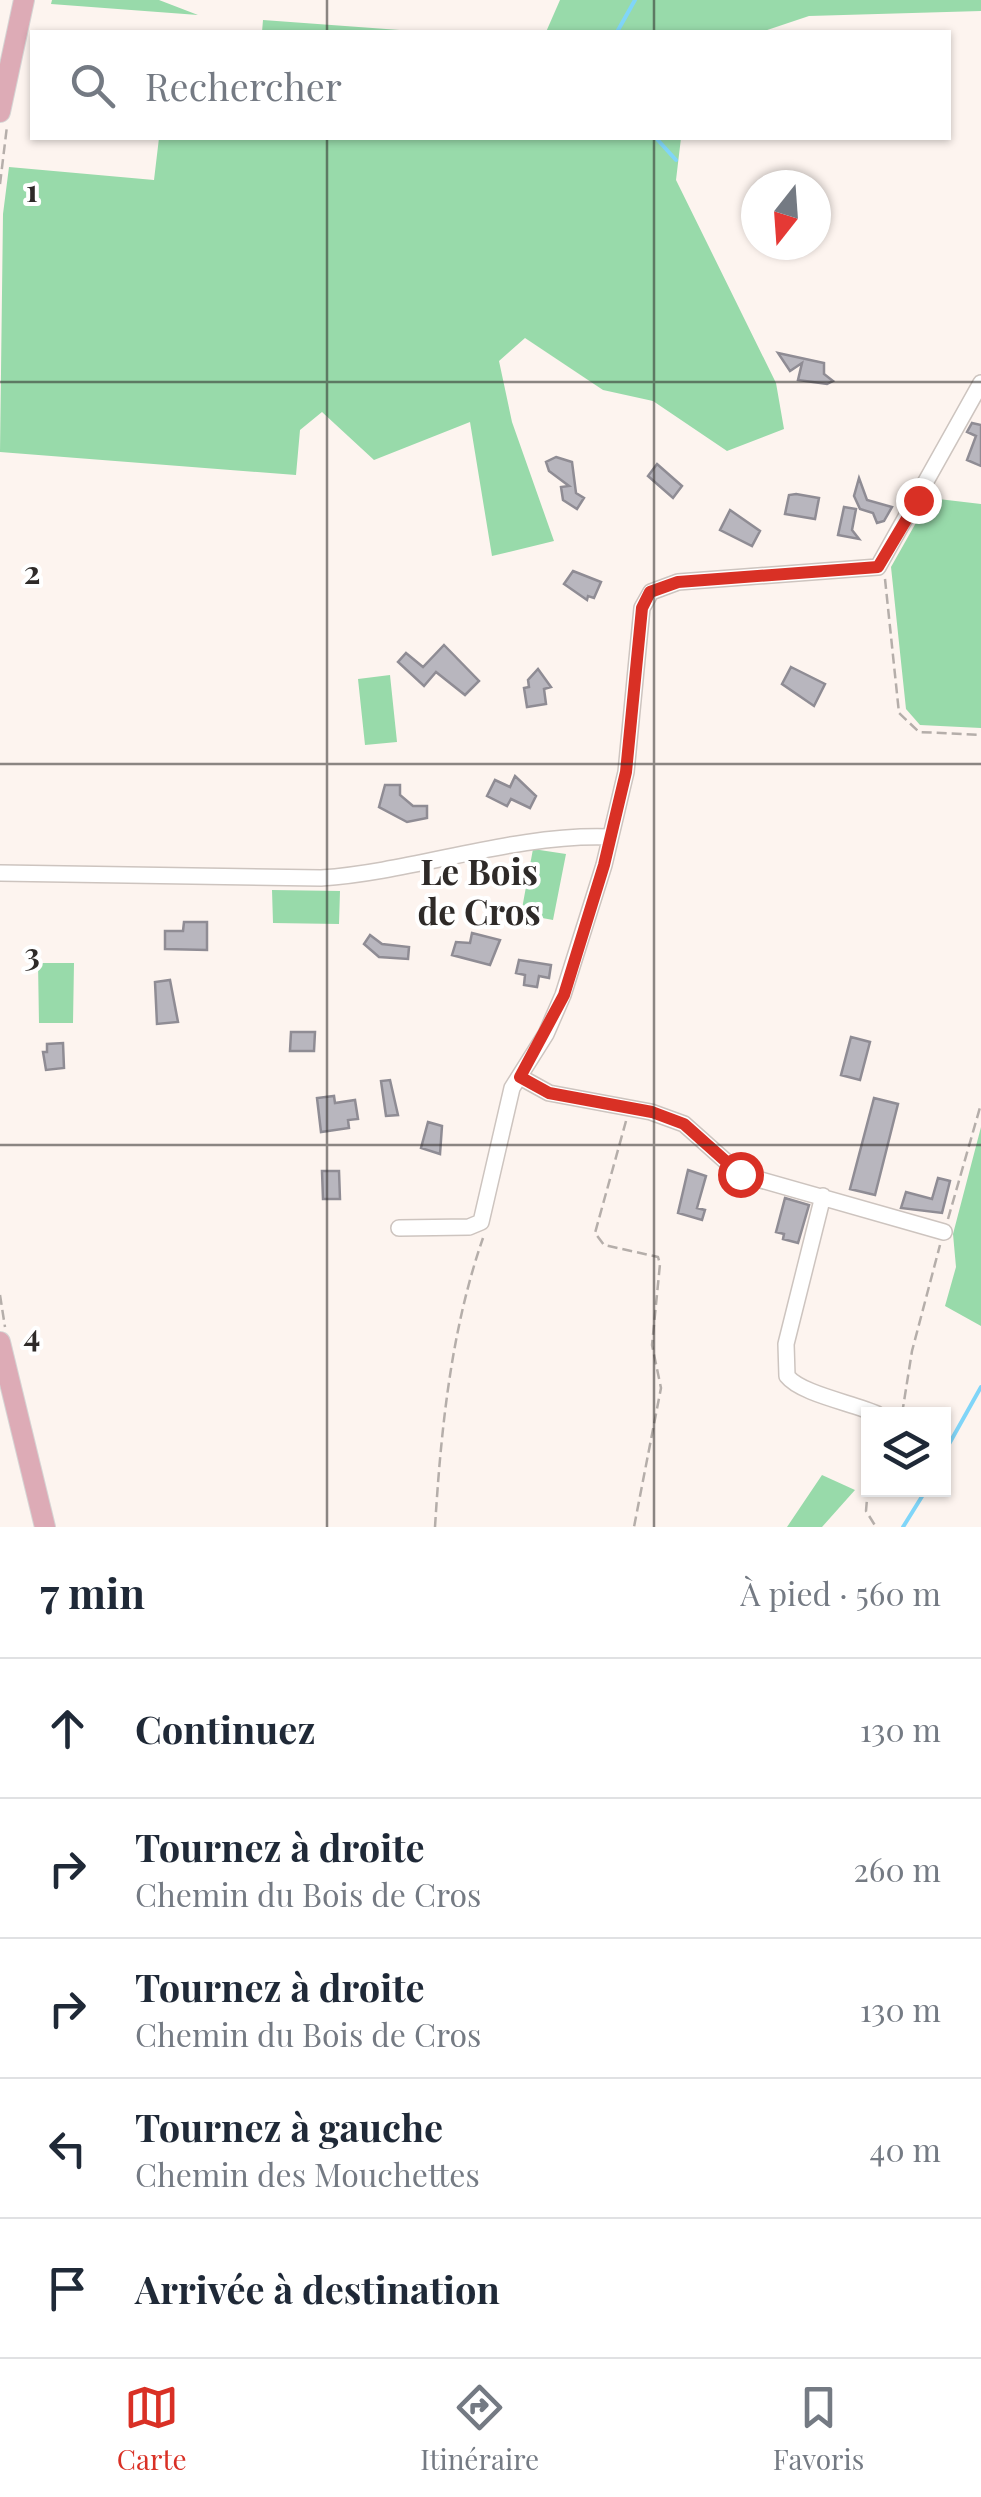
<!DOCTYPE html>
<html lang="fr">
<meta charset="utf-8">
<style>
:root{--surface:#fff;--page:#f2f2f3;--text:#1f2937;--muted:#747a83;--line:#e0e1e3;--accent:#d93025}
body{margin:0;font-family:"Playfair Display",serif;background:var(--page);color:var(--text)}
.controls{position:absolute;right:30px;bottom:30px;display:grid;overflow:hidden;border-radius:0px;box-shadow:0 2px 8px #0004}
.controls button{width:90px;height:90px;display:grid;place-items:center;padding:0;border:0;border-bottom:2px solid var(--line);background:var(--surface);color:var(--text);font:50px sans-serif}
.compass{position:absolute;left:741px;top:170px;width:90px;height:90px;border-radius:50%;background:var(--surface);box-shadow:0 2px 8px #0004;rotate:197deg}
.stop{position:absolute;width:30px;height:30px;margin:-22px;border:8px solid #d93025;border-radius:50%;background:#fff}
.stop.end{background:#d93025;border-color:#fff;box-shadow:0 2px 10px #0008}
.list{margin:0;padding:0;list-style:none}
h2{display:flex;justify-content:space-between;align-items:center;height:130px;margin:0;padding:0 40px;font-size:42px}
h2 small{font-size:32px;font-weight:400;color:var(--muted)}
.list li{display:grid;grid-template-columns:65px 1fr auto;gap:30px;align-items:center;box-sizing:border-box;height:140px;padding:0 40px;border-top:2px solid var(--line)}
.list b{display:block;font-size:38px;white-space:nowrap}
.list p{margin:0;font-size:32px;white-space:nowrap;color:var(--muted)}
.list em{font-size:32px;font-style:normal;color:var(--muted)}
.icon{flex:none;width:55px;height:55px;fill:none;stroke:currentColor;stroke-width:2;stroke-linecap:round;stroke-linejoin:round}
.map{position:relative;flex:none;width:981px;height:1527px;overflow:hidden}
.search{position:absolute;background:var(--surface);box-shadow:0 2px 8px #0004;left:30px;right:30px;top:30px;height:110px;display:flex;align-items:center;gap:25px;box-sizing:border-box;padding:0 35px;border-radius:0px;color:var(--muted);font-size:38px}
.sheet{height:830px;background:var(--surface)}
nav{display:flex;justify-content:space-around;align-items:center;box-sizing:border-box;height:140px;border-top:2px solid var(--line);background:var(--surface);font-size:28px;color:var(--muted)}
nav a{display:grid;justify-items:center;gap:5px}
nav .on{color:var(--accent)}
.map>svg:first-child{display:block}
.green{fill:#98daaa}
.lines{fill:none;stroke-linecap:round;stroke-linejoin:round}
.stream{stroke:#80d5f8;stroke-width:4}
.building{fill:#b8b6be;stroke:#8f8c94;stroke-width:2.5}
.minor-casing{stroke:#cdc4bf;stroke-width:18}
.major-casing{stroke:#d5d4d4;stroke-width:22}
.path{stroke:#b5aeaa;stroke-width:2.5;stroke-dasharray:10 5;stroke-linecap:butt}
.minor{stroke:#fff;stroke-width:15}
.major{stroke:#ddabb6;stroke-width:20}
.route{stroke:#d93025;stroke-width:12}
.grid{fill:none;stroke:#2e2a28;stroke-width:2.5;stroke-opacity:0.55}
.labels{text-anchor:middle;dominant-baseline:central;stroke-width:8;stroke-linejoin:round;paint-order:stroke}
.neighbourhood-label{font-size:35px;font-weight:bold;fill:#2e2a28;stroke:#fff}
.grid-label{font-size:32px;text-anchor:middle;font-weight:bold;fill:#2e2a28;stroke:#fff;stroke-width:8;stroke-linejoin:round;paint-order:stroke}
</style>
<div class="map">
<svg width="981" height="1527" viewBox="0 0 981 1527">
<rect width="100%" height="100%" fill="#fdf4ef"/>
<path class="green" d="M52 0H159L198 15 51 4Z
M560 0H981V11L809 16 761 32H546Z
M263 20 427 32H262Z
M159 138H681L676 180 776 383 784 429 727 451 653 401 603 390 525 338 499 361 512 422 554 541 492 556 470 422 374 460 322 412 300 430 296 475 0 452 3 214 9 167 154 180Z
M930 498 981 504V728L920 725 906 709 891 567Z
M390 675 397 742 365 745 358 679Z
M533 849 566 854 553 920 521 914Z
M272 890 340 891 339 924 273 923Z
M38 963H74L73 1023H39Z
M981 1127V1326L945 1306 956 1267 953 1234Z
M822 1475 855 1490 822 1527H787Z"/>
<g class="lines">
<path class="stream" d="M617 32 635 0
M656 138 676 160
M944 1453 981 1387
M903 1527 926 1490"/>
</g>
<path class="building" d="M778 353 824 363V374L833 381 827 384 798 380 802 363 790 371Z
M972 423 981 425V466L967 460 976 436 967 432Z
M556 457 572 462 576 493 584 498 577 509 563 500 561 487 569 486 549 471 546 462Z
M657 464 682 486 673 498 648 476Z
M859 478 867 500 892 507 884 521 877 523 873 513 860 509 854 496Z
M796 494 819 498 815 519 785 514 789 495Z
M844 507 856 509 852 530 859 539 838 535Z
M730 510 760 531 752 546 720 530Z
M573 571 601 582 594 598 588 596 587 600 564 584Z
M444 645 479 681 465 695 436 672 424 686 398 662 406 653 423 667Z
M791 667 825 684 814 706 782 684Z
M538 669 551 687 544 689 546 704 527 707 524 688 529 687 528 680Z
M515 776 536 796 530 808 511 799 507 806 487 796 495 780 510 787Z
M385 785H400V795L413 806H427V818L407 822 379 807Z
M184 922H207V950L165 949V931H183Z
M472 933 500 940 490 965 452 955 456 942 470 943Z
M370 935 382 944 409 947 408 959 379 957 364 944Z
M519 960 551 965 549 978 539 976 537 987 524 985 525 975 516 973Z
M170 980 178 1022 157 1024 155 982Z
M291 1032H315L314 1051H290Z
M851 1037 870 1042 860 1080 841 1075Z
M63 1043 64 1068 46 1070 43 1052H47V1044Z
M390 1080 398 1115 386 1116 381 1081Z
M334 1096 335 1103 355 1100 358 1119 348 1120 349 1128 321 1132 317 1098Z
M874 1098 898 1104 875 1195 850 1189Z
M428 1122 442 1126 440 1154 421 1148Z
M688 1170 706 1176 697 1208 705 1210 702 1220 678 1213Z
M322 1171H339L340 1199H323Z
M938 1178 950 1181 942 1213 901 1208 906 1192 932 1199Z
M785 1198 809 1205 798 1243 783 1239 784 1234 776 1232Z"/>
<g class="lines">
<g class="minor-casing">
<path id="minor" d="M0 873 321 878C418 871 511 834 608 837
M520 1077 549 1093 651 1112 684 1124 740 1174 944 1232
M823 1196 786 1344 787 1376C801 1394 853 1403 877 1414
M399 1228 469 1227 481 1222 512 1088 546 1034 563 995 604 865 626 772 642 608 651 592 678 582 878 567 981 383"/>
</g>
<g class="major-casing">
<path id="major" d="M0 112 24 0
M0 1342 45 1527"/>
</g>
<path class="path" d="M0 184 7 126
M885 579 899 713 919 732 981 735
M626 1121 595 1233 604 1245 658 1257 660 1264 652 1345 661 1388 634 1527
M948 1219 981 1104
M0 1295 5 1327
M902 1414 912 1351 940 1245
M868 1487 866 1511 876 1527
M435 1527C441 1429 451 1330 483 1238"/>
<use href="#minor" class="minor"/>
<use href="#major" class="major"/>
</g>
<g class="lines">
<path class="route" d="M740 1174 684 1124 652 1112 549 1093 520 1077 564 995 604 865 626 772 642 608 650 592 678 582 878 567 918 500"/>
</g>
<path class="grid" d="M327 0V32M654 0V32M327 138V1527M654 138V1527M0 382H981M0 764H981M0 1145H981"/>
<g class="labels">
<g class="neighbourhood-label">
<text x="479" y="870">Le Bois<tspan x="479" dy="40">de Cros</tspan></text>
</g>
</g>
<g class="grid-label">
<text x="32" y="202">1</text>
<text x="32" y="584">2</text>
<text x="32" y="966">3</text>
<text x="32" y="1347">4</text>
</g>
</svg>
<div class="controls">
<button><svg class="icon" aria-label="layers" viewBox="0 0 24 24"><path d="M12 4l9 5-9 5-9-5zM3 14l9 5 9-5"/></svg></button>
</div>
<svg class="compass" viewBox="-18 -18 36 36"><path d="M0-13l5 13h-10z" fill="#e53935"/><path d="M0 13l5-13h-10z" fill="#747a83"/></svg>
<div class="stop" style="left:740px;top:1174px"></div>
<div class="stop end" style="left:918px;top:500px"></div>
<div class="search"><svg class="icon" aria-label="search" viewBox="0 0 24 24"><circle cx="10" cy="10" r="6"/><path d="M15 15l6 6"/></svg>Rechercher</div>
</div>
<section class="sheet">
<h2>7 min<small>À pied · 560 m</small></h2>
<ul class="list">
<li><svg class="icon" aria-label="ahead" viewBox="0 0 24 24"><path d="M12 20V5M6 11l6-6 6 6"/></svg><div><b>Continuez</b></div><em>130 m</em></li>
<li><svg class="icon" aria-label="right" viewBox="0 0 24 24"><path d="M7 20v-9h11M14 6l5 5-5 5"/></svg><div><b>Tournez à droite</b><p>Chemin du Bois de Cros</p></div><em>260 m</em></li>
<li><svg class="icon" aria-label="right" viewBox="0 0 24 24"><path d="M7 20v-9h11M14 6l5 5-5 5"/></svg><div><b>Tournez à droite</b><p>Chemin du Bois de Cros</p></div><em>130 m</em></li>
<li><svg class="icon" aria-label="left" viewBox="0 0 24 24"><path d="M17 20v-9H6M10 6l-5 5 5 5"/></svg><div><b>Tournez à gauche</b><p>Chemin des Mouchettes</p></div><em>40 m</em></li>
<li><svg class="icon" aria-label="arrive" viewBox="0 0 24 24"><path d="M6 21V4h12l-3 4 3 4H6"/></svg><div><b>Arrivée à destination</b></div></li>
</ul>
</section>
<nav>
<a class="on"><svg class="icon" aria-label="map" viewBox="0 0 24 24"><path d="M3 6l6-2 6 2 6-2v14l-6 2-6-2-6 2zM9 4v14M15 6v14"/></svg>Carte</a>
<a><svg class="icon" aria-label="directions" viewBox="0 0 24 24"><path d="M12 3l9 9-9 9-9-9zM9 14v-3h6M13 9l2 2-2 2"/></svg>Itinéraire</a>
<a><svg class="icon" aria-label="saved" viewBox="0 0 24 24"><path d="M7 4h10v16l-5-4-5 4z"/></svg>Favoris</a>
</nav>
